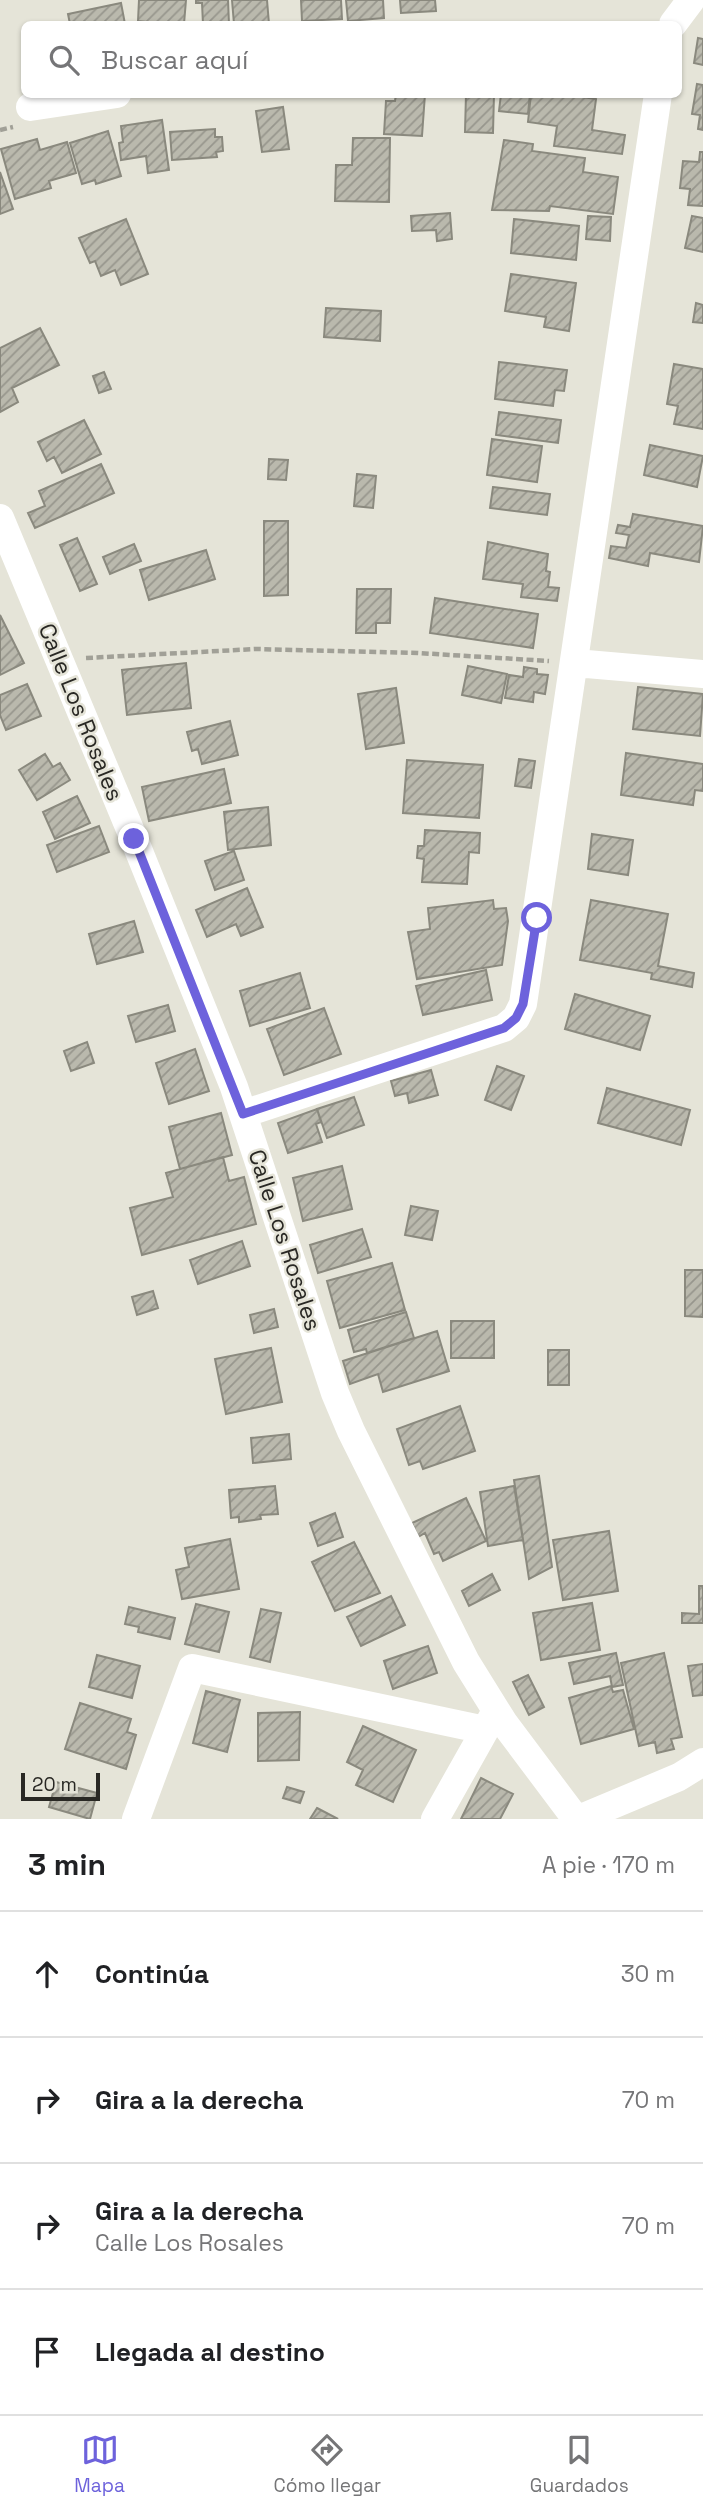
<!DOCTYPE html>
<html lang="es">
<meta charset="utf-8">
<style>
:root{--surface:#fff;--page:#f6f6f6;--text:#202124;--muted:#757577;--line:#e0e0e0;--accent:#6d62dc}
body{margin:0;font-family:"Space Grotesk",sans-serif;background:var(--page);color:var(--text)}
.scale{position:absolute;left:21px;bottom:18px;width:79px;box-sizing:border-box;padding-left:7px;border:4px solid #292824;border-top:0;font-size:19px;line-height:24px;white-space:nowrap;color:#292824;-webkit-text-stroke:5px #e5e4d8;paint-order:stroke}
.stop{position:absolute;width:21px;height:21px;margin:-16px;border:5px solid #6d62dc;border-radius:50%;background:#fff}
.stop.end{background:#6d62dc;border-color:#fff;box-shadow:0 2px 7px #0008}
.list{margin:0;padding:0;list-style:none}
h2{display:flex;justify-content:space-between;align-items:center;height:91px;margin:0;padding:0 28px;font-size:30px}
h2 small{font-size:23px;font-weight:400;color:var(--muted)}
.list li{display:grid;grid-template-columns:46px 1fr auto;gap:21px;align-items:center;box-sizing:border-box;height:126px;padding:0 28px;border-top:2px solid var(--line)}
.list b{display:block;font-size:26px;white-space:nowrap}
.list p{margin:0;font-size:23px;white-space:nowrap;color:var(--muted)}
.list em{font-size:23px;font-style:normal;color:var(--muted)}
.icon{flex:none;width:38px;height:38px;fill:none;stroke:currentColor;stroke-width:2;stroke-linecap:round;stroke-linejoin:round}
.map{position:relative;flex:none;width:703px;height:1819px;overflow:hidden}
.search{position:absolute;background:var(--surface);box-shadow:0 2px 5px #0004;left:21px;right:21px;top:21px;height:77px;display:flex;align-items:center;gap:18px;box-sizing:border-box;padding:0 24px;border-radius:10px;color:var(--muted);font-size:26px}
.sheet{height:595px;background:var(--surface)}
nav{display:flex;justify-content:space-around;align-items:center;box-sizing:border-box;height:98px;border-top:2px solid var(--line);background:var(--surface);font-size:19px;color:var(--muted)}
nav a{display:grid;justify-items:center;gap:4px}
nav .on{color:var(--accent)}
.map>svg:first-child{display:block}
.building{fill:url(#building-hatch);stroke:#8a897e;stroke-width:2}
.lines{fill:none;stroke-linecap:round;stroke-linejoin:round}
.path{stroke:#a1a097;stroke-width:4.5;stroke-dasharray:7 3.5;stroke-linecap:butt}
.street{stroke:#fff;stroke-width:28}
.route{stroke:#6d62dc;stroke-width:9}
.labels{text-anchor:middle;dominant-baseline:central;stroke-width:5;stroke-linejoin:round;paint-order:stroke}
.street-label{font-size:23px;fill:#292824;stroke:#e5e4d8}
</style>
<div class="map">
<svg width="703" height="1819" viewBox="0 0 703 1819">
<defs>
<pattern id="building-hatch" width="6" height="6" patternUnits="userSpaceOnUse" patternTransform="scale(1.75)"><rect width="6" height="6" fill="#bab9ad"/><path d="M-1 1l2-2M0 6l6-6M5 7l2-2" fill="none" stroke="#97968d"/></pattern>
</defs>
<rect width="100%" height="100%" fill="#e5e4d8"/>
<path class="building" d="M139 0H186L184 24H146V22L138 21Z
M196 0H228L229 24H203L202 3H196Z
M232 0H267L269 24H234Z
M301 0H341L342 19 302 21Z
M346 0H383L384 18 348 21Z
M400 0H435L436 11 401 13Z
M121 3 125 24H70L68 14Z
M698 38 703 39V65L694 63Z
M697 84 703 85V130L698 129 700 115 692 114Z
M396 94H425L422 136 384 134 386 101H395Z
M466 94H494L493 133 465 132Z
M501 94H530L528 114 499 111Z
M531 94H561L596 99 592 130 625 135 622 154 554 146 557 126 528 122Z
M283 107 289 149 262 152 256 111Z
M162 120 169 170 148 173 146 156 121 160 119 143 123 142 121 126Z
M215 129V137H222L223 151 216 152 217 157 172 160 170 132Z
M108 131 121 176 96 184 95 180 82 184 70 143Z
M353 138H390L389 202 335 201 336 165H352Z
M37 139 40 150 67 142 76 173 49 181 51 188 15 199 1 149Z
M504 140 533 144 532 151 585 158 583 172 618 177 613 214 550 206 549 211 492 210Z
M700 152H703V206L688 205 690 189 680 188 683 161 699 162Z
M0 172 13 209 0 214Z
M450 213 452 239 437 241 436 230 412 231 411 216Z
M588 216 611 217 610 241 586 239Z
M692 216 703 218V252L685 248Z
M126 219 148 274 121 285 115 270 101 276 95 261 90 263 79 238Z
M514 219 579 226 576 260 511 253Z
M511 274 576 283 569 331 544 327 546 317 505 311Z
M696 303 703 305V323L693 322Z
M326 308 381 311 380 341 324 337Z
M40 328 59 365 12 388 18 402 0 412V348Z
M499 362 567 370 564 391 555 390 553 406 495 399Z
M674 364 703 369V429L674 424 678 406 667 404Z
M104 372 111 389 99 393 93 376Z
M499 412 561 420 558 443 496 435Z
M84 420 101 454 62 473 54 457 47 461 38 442Z
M492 439 542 446 537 482 487 475Z
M650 445 703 456 697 487 644 475Z
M269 459 288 460 286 480 268 479Z
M101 464 114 493 35 528 28 513 45 506 39 491Z
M357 474 376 476 373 508 354 506Z
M493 487 550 494 547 515 490 508Z
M633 514 703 526 699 562 650 553 648 566 609 558 611 546 626 548 629 535 616 533 618 525 630 527Z
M264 521H288V595L264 596Z
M77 538 97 584 80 591 60 545Z
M488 542 548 554 546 571 550 572 548 587 559 588 557 601 521 597 523 584 483 579Z
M134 544 141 561 110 574 103 557Z
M206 550 215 579 149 600 140 570Z
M357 589H391L390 623H376V633H356Z
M435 598 538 614 533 648 430 633Z
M0 615 24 663 0 675Z
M186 663 191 708 127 715 122 670Z
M468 666 507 674 501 703 462 695Z
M524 667 537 669V674L548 675 545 694 534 692 533 702 505 698 509 675 523 677Z
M27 684 41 716 6 730 0 715V695Z
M638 687 703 694 700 736 633 729Z
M396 688 404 743 366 749 358 694Z
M230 721 238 755 202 764 198 749 192 751 187 732Z
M626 753 703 764V791L695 790 693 805 621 795Z
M45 754 53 767 60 763 70 780 37 800 19 770Z
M519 759 535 761 531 788 515 786Z
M407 760 483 765 479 818 403 813Z
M224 769 231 803 149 821 142 787Z
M77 796 90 823 55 839 43 812Z
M268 807 271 845 228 850 224 812Z
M99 826 109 852 57 872 47 845Z
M425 830 480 833 479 853 469 852 467 884 422 882 424 859 417 858 418 846H424Z
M592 834 633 840 628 875 588 869Z
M234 851 244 880 215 890 205 861Z
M247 888 263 927 241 936 236 924 207 937 196 910Z
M493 900 494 909 506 908 508 921 502 965 417 979 408 932 430 929 428 908Z
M591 900 668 914 658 966 694 973 692 987 651 979 652 973 580 960Z
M134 921 143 952 97 964 89 934Z
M486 970 492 1000 423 1015 416 986Z
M300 973 310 1008 250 1026 240 991Z
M575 994 650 1016 640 1050 565 1029Z
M168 1005 175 1031 136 1042 128 1016Z
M324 1008 341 1054 284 1075 267 1029Z
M87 1042 94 1063 71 1071 64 1051Z
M195 1049 209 1091 169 1104 156 1063Z
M497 1066 524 1076 511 1110 485 1100Z
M431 1070 438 1095 409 1103 407 1093 395 1096 391 1081Z
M607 1088 690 1110 681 1145 598 1123Z
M354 1097 364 1125 327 1138 317 1109Z
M317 1109 321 1122 316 1124 322 1142 288 1153 278 1123Z
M221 1113 232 1155 180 1169 169 1127Z
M223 1157 229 1181 244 1177 256 1224 142 1255 130 1208 173 1197 166 1173Z
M342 1166 352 1209 303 1221 293 1178Z
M411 1206 438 1211 432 1240 405 1235Z
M362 1229 371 1257 318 1273 310 1245Z
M242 1241 250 1266 198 1284 190 1260Z
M392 1263 405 1310 340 1328 327 1281Z
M685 1270H703V1317L685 1316Z
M153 1291 158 1308 137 1315 132 1297Z
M274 1309 278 1327 254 1333 250 1315Z
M406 1312 414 1338 367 1353 366 1349 354 1352 348 1330Z
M451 1321H494V1358H451Z
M437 1331 449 1371 383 1392 378 1374 350 1384 343 1361Z
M271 1348 282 1402 226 1414 215 1359Z
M548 1350H569V1385H548Z
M460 1406 475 1451 423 1469 420 1461 409 1465 397 1429Z
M289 1434 291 1459 253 1463 251 1438Z
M539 1476 552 1567 529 1579 514 1480Z
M275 1486 278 1514 260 1515 261 1519 239 1522V1517L231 1518 229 1490Z
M514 1486 523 1540 488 1546 480 1492Z
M466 1498 486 1541 443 1561 439 1552 434 1554 425 1533 418 1537 412 1523Z
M335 1513 343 1537 318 1546 310 1523Z
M609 1531 618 1591 563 1600 553 1540Z
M230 1539 239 1589 182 1599 176 1570 189 1567 185 1548Z
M354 1542 380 1593 335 1611 312 1562Z
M492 1574 500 1590 469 1606 462 1591Z
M699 1586H703V1623H682V1613L699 1614Z
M391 1596 405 1625 361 1646 347 1617Z
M592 1603 600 1650 541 1660 533 1613Z
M196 1604 229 1612 219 1652 185 1644Z
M129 1607 175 1618 170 1639 138 1632 139 1627 125 1624Z
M261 1609 281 1613 270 1662 250 1657Z
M428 1646 437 1673 393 1689 384 1661Z
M616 1653 623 1685 612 1687 610 1676 574 1684 569 1663Z
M664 1653 682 1737 671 1739 674 1749 657 1753 655 1742 639 1746 621 1663Z
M97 1655 140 1666 132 1698 89 1687Z
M703 1664V1695L693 1696 688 1666Z
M528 1675 544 1707 529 1715 513 1682Z
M611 1686 613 1692 623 1690 634 1729 581 1744 569 1698Z
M206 1691 240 1700 227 1752 193 1743Z
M80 1703 131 1719 127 1732 136 1735 126 1769 65 1749Z
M300 1712 299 1760 258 1761V1713Z
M363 1726 416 1750 393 1802 356 1785 363 1770 347 1762Z
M481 1778 513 1794 500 1819H461Z
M56 1782 97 1793 90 1819 49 1807Z
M287 1787 304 1792 300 1803 283 1798Z
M317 1808 338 1819H310Z"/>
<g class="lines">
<path class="path" d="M0 130 13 127
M86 658 256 649 418 653 549 661"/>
<path class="street" d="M673 24 691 0
M30 107 117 94
M0 518 134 839 234 1087 335 1393 351 1431 466 1662 504 1723 576 1819
M575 663 703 674
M243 1114 504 1028 516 1018 523 1004 658 94
M136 1819 192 1668 485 1730
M435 1819 493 1716
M579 1819 679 1777 703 1762"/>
</g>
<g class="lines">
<path class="route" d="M134 839 243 1114 504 1028 516 1018 523 1004 537 918"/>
</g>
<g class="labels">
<g class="street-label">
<text transform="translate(81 712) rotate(68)">Calle Los Rosales</text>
<text transform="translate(285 1240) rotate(72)">Calle Los Rosales</text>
</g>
</g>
</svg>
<div class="scale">20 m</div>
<div class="stop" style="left:537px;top:918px"></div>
<div class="stop end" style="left:134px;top:839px"></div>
<div class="search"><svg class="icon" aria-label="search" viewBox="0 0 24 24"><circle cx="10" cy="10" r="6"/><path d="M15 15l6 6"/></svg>Buscar aquí</div>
</div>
<section class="sheet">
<h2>3 min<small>A pie · 170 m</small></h2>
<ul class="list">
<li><svg class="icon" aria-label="ahead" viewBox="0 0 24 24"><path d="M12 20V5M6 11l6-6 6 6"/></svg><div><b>Continúa</b></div><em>30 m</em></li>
<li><svg class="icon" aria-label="right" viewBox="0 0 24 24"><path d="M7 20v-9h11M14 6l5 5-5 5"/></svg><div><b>Gira a la derecha</b></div><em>70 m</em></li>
<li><svg class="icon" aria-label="right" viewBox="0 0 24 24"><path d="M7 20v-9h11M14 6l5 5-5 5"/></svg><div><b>Gira a la derecha</b><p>Calle Los Rosales</p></div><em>70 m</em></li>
<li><svg class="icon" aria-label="arrive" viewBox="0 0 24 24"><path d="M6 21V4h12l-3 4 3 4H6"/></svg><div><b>Llegada al destino</b></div></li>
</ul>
</section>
<nav>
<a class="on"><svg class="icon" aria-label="map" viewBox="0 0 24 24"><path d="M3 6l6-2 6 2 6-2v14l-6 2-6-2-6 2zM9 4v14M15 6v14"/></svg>Mapa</a>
<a><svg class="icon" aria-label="directions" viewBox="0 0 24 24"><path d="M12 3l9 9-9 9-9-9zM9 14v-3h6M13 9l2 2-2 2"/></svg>Cómo llegar</a>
<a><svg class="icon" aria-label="saved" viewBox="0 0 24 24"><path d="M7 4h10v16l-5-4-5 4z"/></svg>Guardados</a>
</nav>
